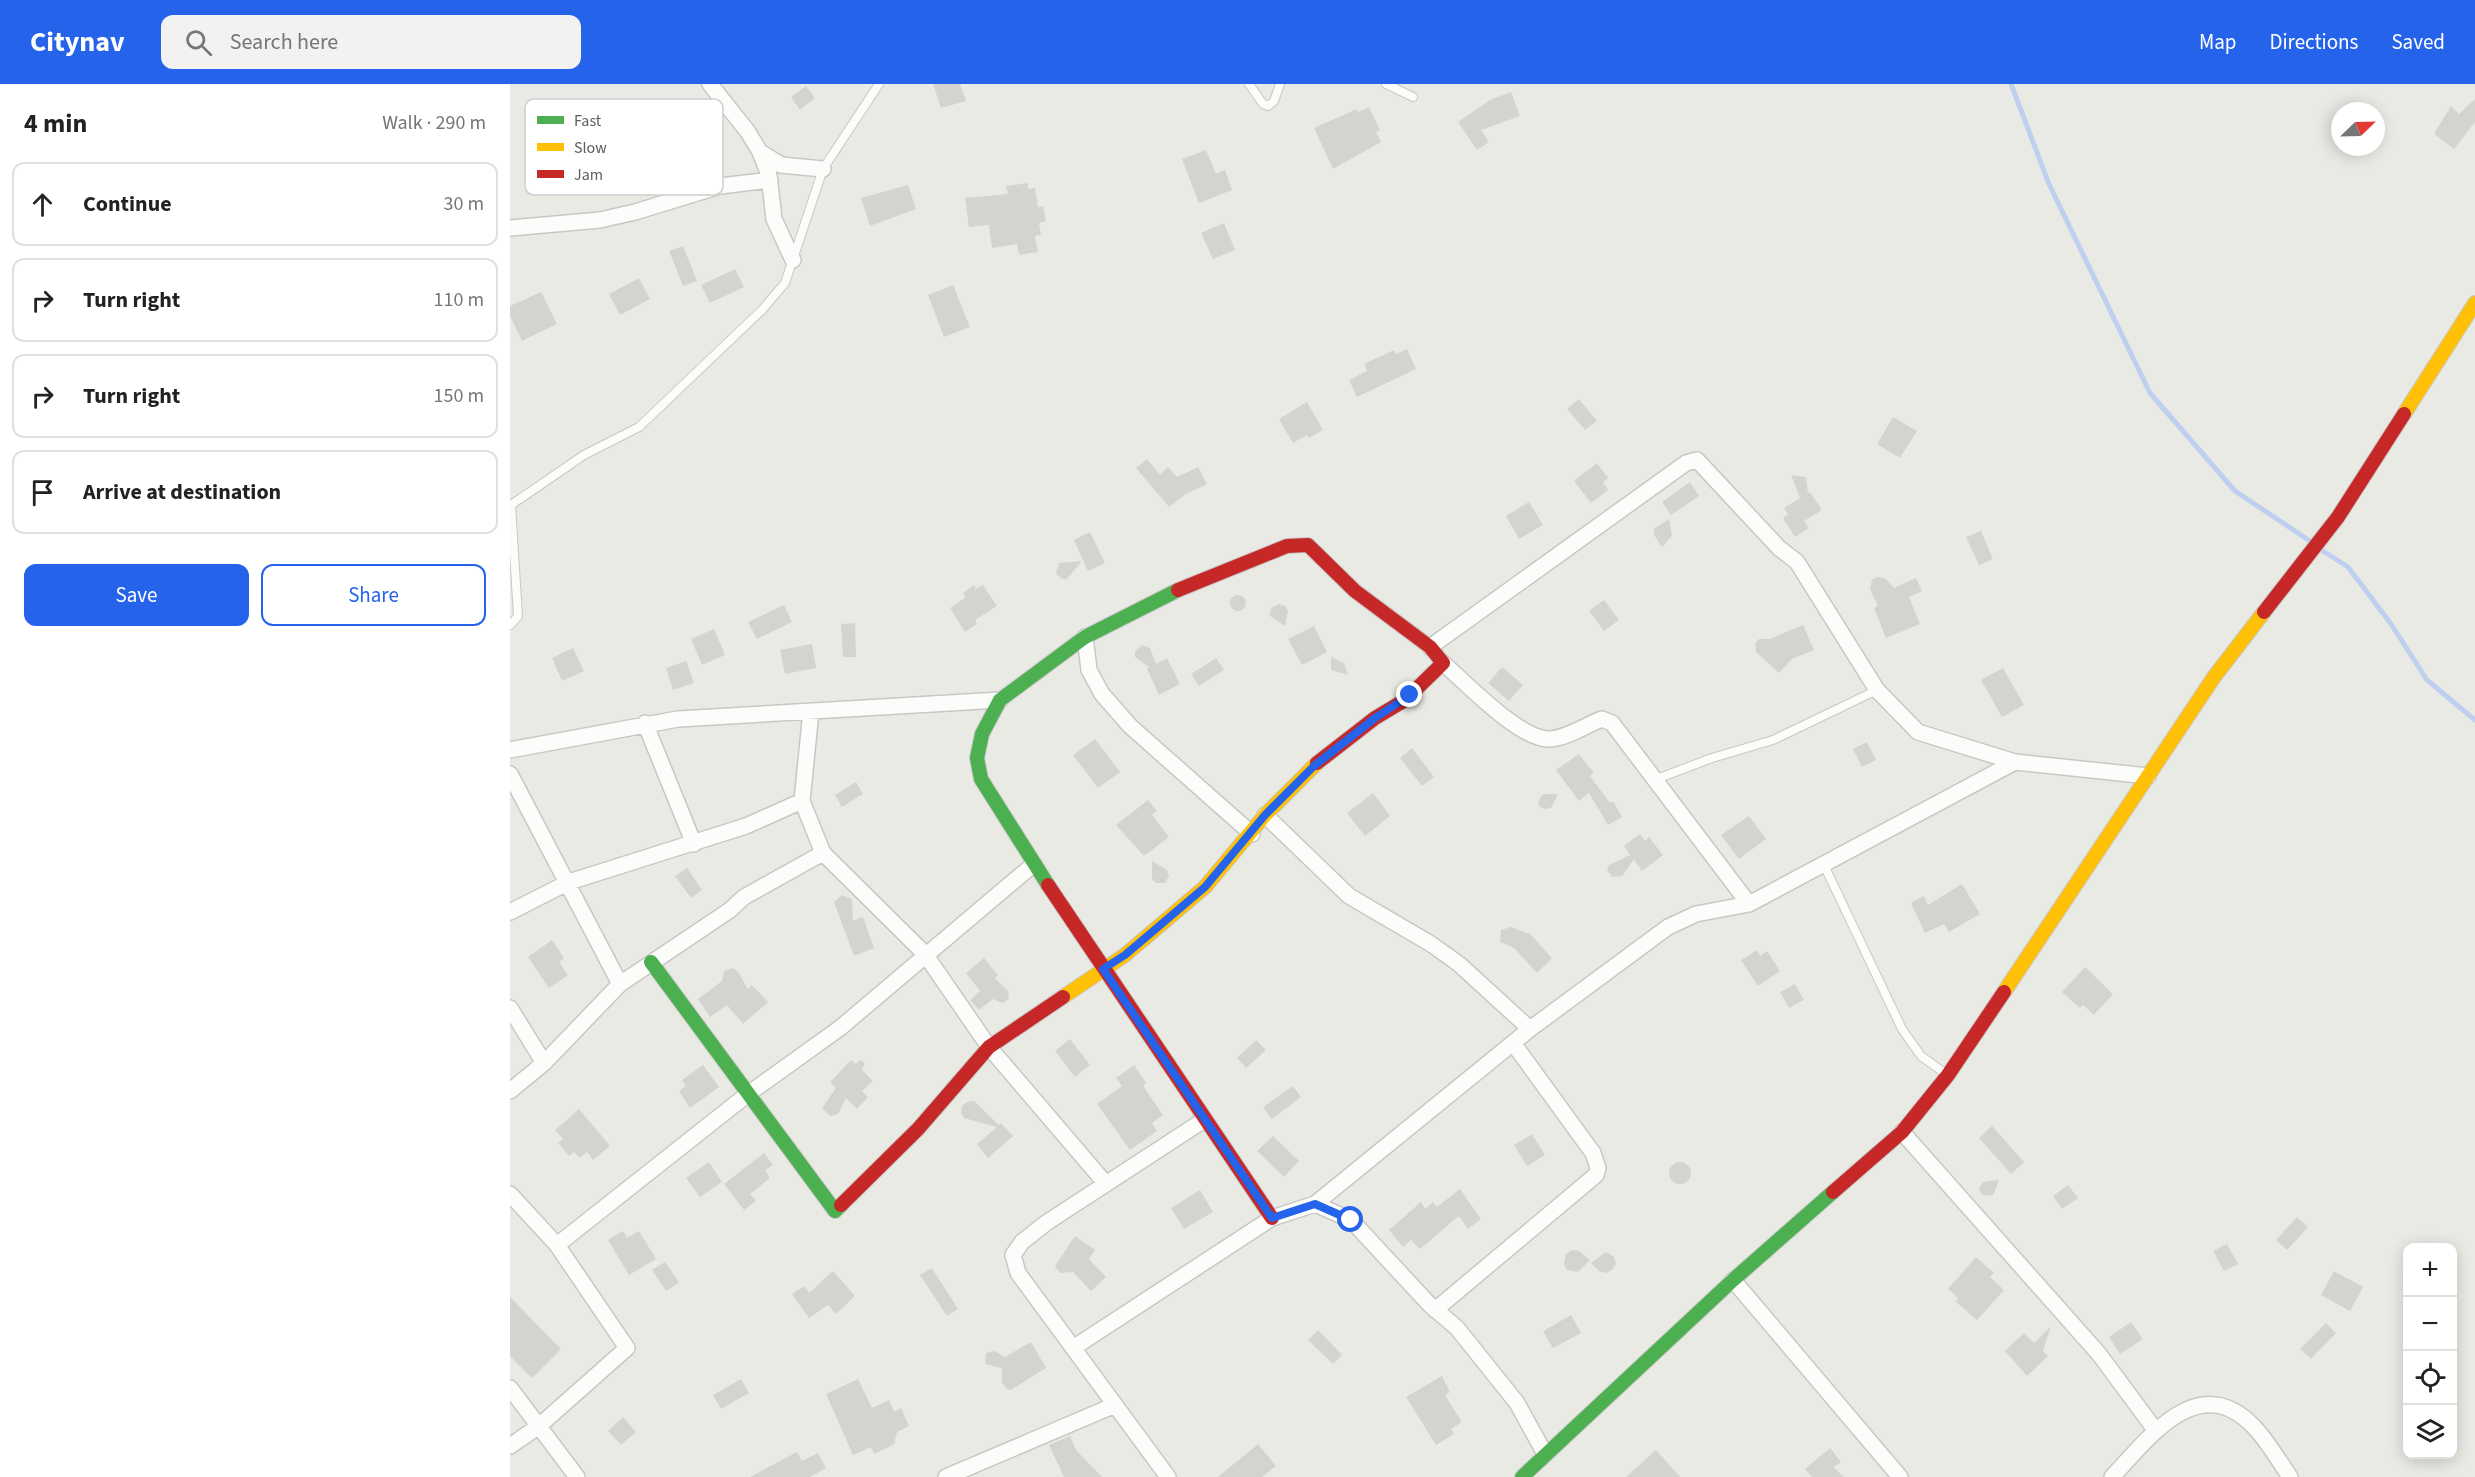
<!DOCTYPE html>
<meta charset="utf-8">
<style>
:root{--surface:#fff;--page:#f2f2f2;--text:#222;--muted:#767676;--line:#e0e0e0;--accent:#2563eb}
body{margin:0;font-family:"Source Sans 3",sans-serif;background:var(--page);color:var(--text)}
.controls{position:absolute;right:18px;bottom:18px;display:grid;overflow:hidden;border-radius:12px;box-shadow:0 3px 15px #0003}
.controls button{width:54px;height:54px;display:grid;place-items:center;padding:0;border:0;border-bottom:2px solid var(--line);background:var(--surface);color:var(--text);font:30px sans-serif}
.compass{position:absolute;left:1821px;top:18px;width:54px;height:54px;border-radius:50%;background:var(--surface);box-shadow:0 3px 15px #0003;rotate:67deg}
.stop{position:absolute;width:18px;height:18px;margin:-14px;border:4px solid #2563eb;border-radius:50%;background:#fff}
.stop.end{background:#2563eb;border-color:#fff;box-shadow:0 2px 6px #0008}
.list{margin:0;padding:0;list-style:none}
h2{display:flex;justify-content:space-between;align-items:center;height:78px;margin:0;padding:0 24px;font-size:26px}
h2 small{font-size:20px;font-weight:400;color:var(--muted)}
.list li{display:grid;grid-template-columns:39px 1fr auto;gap:18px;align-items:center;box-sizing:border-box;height:84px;margin:0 12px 12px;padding:0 12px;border:2px solid var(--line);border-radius:12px}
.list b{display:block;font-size:22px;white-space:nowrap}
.list em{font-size:20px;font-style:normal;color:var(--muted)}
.actions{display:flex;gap:12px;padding:18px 24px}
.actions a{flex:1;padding:14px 0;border:2px solid var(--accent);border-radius:12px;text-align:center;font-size:21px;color:var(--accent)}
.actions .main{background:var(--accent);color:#fff}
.icon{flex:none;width:33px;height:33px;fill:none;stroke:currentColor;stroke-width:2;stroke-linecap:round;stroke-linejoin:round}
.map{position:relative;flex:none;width:1965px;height:1393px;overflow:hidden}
header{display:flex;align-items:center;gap:36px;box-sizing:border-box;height:84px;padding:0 30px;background:var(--accent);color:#fff}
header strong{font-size:28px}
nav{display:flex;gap:33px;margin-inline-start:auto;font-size:21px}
.search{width:420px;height:54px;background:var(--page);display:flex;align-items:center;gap:15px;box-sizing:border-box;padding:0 21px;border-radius:12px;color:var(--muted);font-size:22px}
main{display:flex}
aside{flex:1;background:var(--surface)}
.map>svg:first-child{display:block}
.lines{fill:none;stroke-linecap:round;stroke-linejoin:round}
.stream{stroke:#bfcfef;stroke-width:5}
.building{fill:#d4d3d0}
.lane-casing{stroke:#c7c7c5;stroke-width:10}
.street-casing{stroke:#c7c7c5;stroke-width:18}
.fast-casing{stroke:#c8c8c8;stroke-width:16}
.slow-casing{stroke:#c8c8c8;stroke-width:16}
.jam-casing{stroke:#c8c8c8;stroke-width:16}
.lane{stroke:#fcfcfb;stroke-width:8}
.street{stroke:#fcfcfb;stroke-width:15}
.fast{stroke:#4caf50;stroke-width:14}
.slow{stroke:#ffc107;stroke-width:14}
.jam{stroke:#c62828;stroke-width:14}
.route{stroke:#2563eb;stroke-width:8}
.key{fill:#fff;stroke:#ceced0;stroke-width:1.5}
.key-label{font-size:16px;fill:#5b5d62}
</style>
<header>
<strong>Citynav</strong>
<div class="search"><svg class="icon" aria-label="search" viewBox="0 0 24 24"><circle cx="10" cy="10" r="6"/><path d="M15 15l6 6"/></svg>Search here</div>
<nav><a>Map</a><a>Directions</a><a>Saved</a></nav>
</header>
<main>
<aside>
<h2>4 min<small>Walk · 290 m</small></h2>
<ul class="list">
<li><svg class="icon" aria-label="ahead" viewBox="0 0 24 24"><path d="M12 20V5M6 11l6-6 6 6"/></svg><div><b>Continue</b></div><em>30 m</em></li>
<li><svg class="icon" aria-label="right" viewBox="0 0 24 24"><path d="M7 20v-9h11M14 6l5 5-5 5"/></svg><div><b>Turn right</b></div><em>110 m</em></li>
<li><svg class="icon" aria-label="right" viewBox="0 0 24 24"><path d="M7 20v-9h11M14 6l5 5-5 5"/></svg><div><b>Turn right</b></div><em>150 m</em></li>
<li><svg class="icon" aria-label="arrive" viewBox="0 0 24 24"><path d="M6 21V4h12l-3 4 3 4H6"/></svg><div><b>Arrive at destination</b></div></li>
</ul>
<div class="actions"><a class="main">Save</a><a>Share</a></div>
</aside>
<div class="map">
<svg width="1965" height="1393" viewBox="0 0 1965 1393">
<rect width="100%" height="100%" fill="#eaeae5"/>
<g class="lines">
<path class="stream" d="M1501 0 1539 100 1640 309 1725 407 1803 459
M1810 465 1838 483 1881 540 1917 596 1965 636"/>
</g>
<path class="building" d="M423 0H450L456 17 431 24Z
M296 2 305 14 290 26 281 13Z
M1001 8 1010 32 971 46 979 58 967 66 948 38 980 16Z
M1965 15V38L1944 65 1924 50 1941 22 1949 30Z
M859 23 870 46 866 48 871 58 823 85 804 44 847 25 848 28Z
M696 66 706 90 715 86 722 106 689 119 672 75Z
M518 99V105L525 104 528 123 533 122 536 137 529 139 531 151 525 152 528 168 509 171 507 160 482 164 479 141 459 143 455 114 498 110 496 102Z
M398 101 406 125 360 142 351 114Z
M714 139 725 166 703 175 691 149Z
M173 162 187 197 173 202 159 167Z
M225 185 234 203 200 219 191 201Z
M129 194 140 215 110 231 99 210Z
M443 201 460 243 434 253 418 211Z
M31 208 47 240 12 257 0 232V222Z
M897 265 906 285 847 313 839 296 857 287 854 280 884 266 886 270Z
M1069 315 1087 337 1075 346 1057 325Z
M797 318 813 346 799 354 797 351 783 359 769 335Z
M1383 333 1407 347 1390 374 1367 360Z
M637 375 650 391 658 383 667 393 688 383 697 400 674 411 659 423 626 384Z
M1087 379 1098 394 1093 398 1098 406 1081 419 1064 397Z
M1281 391 1296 393 1298 409 1300 408 1312 426 1294 437 1299 444 1285 453 1273 434 1278 430 1274 424 1290 414Z
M1180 398 1189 412 1161 431 1152 418Z
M1019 418 1033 441 1009 455 996 432Z
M1159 435 1162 452 1152 463 1144 451V445Z
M1471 447 1483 475 1469 481 1456 453Z
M580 448 595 479 578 487 564 456Z
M572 477 557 495H552L546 490 549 479Z
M1367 493 1376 495 1384 504 1406 494 1412 507 1399 513 1410 540 1376 554 1364 524 1368 522 1360 505 1362 496Z
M464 501 466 505 473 501 487 522 465 536 467 540 455 548 440 524 456 513 453 509Z
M720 519a8 8 0 1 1 16 0a8 8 0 1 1-16 0Z
M1094 516 1109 536 1094 547 1079 527Z
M769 520 775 522 778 527 775 542 760 532 761 524Z
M274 521 282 538 247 555 238 538Z
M345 539 346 573H333L331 540Z
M1293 541 1304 566 1282 575 1269 589 1246 568 1245 560 1249 555H1260Z
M804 542 817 568 792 581 778 555Z
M204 545 215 571 192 581 181 555Z
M302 560 306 584 275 590 270 566Z
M632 561 640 564 646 580 657 574 670 600 649 611 637 585 639 583 625 573V567Z
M63 564 74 587 52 597 42 574Z
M821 573 834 579 838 591 821 586Z
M706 574 714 586 689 602 681 590Z
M176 577 184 599 163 606 156 584Z
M992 583 1013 601 999 617 978 599Z
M1493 584 1514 621 1492 633 1471 596Z
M585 655 610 688 588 704 563 671Z
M1357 658 1366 676 1352 683 1343 665Z
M902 664 924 693 912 702 890 674Z
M1069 670 1084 689 1080 692 1100 719 1103 717 1112 733 1098 741 1079 709 1069 717 1046 686Z
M346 698 353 710 332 723 325 711Z
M863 709 880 732 855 752 837 729Z
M1035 710H1048L1042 723 1037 725 1031 724 1028 719 1031 712Z
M638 716 647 727 642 731 659 753 634 772 606 741Z
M1239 732 1256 755 1229 775 1211 751Z
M1130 750 1135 757 1139 753 1153 771 1132 787 1124 775 1112 792 1102 793 1097 786 1099 781 1120 771 1114 762Z
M642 777 657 786 659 792 655 799H646L642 795Z
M177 784 192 806 181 814 165 792Z
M1452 800 1470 830 1439 848 1434 840 1415 849 1401 819 1414 812 1418 821Z
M332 811 342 815 343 837 353 833 364 864 344 872 324 818Z
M1001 843 1020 850 1042 874 1027 889 1004 864 990 858 991 846Z
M42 856 54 874 49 878 58 891 39 904 18 873Z
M1247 866 1250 872 1257 867 1270 887 1248 902 1231 876Z
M474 874 488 891 485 894 498 907 499 915 492 919 483 915 469 926 460 916 470 907 456 889Z
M1575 883 1603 910 1584 931 1573 921 1570 924 1552 908Z
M223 884 228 888 238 905 242 901 258 918 233 940 217 921 200 933 188 915 212 897 214 887Z
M1285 900 1294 916 1279 924 1270 908Z
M560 955 580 981 565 993 545 967Z
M746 956 756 966 736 984 727 974Z
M341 976 346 980 350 976 355 979 352 986 363 997 352 1007 358 1013 347 1025 336 1014 328 1030 320 1032 312 1024 326 1004 320 998Z
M193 981 209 1003 180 1024 169 1007 176 1002 172 996Z
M624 981 636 999 633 1002 653 1031 642 1039 647 1047 620 1066 587 1020 612 1002 606 994Z
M783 1002 791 1013 762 1035 753 1023Z
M464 1017 489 1041 491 1039 503 1052 478 1074 467 1060 487 1043 454 1034 451 1029 452 1022 457 1018Z
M69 1025 100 1062 83 1076 77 1068 70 1074 64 1068 59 1072 48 1059 53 1055 45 1046Z
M1482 1042 1514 1078 1501 1090 1469 1054Z
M1022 1050 1035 1071 1017 1082 1004 1061Z
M763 1052 789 1077 774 1093 747 1067Z
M254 1069 263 1081 255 1086 260 1094 240 1110 246 1117 234 1126 214 1100Z
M199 1078 212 1098 190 1113 176 1094Z
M1159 1089a11 11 0 1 1 22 0a11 11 0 1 1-22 0Z
M1489 1096 1483 1111 1476 1112 1471 1109 1469 1104 1473 1098Z
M1558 1101 1568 1114 1552 1125 1543 1112Z
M950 1105 971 1135 958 1145 949 1132 910 1165 901 1156 893 1163 879 1146 911 1118 915 1125 923 1118 927 1123Z
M690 1106 703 1128 674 1145 661 1124Z
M1787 1133 1798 1143 1777 1166 1766 1156Z
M113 1147 117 1154 129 1147 146 1175 119 1191 98 1156Z
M565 1152 585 1166 579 1175 596 1193 581 1207 563 1188 550 1189 545 1182Z
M1717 1160 1728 1180 1714 1187 1703 1167Z
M1062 1166 1069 1167 1080 1176 1068 1188 1057 1186 1054 1180 1056 1170Z
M1096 1168 1104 1173 1106 1180 1102 1186 1096 1189 1089 1187 1081 1179Z
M1466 1173 1484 1189 1480 1193 1494 1206 1467 1236 1446 1218 1448 1214 1438 1205Z
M155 1178 169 1198 156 1207 142 1186Z
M422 1184 448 1225 437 1232 410 1191Z
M323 1187 345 1212 326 1230 318 1221 299 1234 282 1210 294 1202 299 1209Z
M1824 1187 1853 1203 1840 1227 1811 1211Z
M0 1213 51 1265 22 1294 0 1272Z
M1061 1231 1071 1249 1043 1264 1033 1247Z
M1621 1238 1633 1255 1610 1270 1599 1253Z
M1816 1239 1826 1249 1801 1275 1790 1265Z
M1541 1242 1533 1267 1538 1272 1517 1292 1495 1267 1514 1249 1524 1259Z
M808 1246 832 1271 823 1280 798 1256Z
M521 1258 536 1284 501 1306 497 1305 492 1299V1284L475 1280 476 1269 485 1267 495 1273Z
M932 1292 940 1308 935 1311 952 1338 941 1345 944 1350 926 1361 896 1313Z
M231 1295 239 1309 211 1325 203 1311Z
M348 1295 362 1324 379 1316 384 1328 391 1324 399 1342 387 1348 384 1360 364 1370 361 1363 343 1371 316 1310Z
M113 1333 126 1348 111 1361 98 1347Z
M560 1352 566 1366 592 1393H554L539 1361Z
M748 1360 766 1382 752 1393H708Z
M1320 1364 1331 1378 1324 1383 1333 1393H1302L1295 1385Z
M1146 1366 1170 1393H1116Z
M287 1368 292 1377 308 1369 316 1384 300 1393H240Z"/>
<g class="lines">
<g class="lane-casing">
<path id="lane" d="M739 0 753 20 758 22 764 17 770 0
M876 0 903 13
M0 541 8 532 1 421 74 371 129 343 252 226 275 199 313 85 369 0
M1144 696 1202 674 1263 656 1367 606
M1313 779 1392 945 1411 972 1436 990"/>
</g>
<g class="street-casing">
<path id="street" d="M200 0 238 48 250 68 259 91 264 135 283 176
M250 68 271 81 313 85
M0 144 90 136 125 128 210 102 260 96
M575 553 579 586 592 610 620 642 742 750
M920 563 1176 379 1187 376 1269 464 1287 478 1367 606 1408 648 1505 678 1638 692
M933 579C955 598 1011 657 1040 655 1057 654 1076 641 1092 635L1102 639 1239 820
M135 639 184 760
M0 666 168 635 490 616
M0 690 110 900
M755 731 839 812 921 860 949 880 1020 945
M313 769 415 870 479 963 596 1100
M0 828 59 798 236 742 292 717
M0 924 34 979
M0 1007 34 979 110 900 220 826 234 813 313 769 292 717 301 627
M1392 1048 1589 1270 1646 1347
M0 1110 47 1161 117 1264 29 1342 0 1362
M805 1120 841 1136 919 1220 947 1244 1007 1319 1035 1370
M47 1161 238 1010 330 944 524 780
M1223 1196 1390 1393
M925 1226 1086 1091 1088 1084 1083 1069 1003 959
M563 1264 762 1134 805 1120 1020 945 1158 843 1186 830 1239 820 1505 678
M0 1304 67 1393
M436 1393 605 1321
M658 1393 508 1189 503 1171 512 1158 536 1139 694 1036
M1602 1393C1639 1354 1689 1284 1745 1344 1758 1358 1769 1377 1780 1393"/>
</g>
<g class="fast-casing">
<path id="fast" d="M538 801 471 695 467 674 472 650 490 616 575 553 668 506
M141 878 325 1127 331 1121
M1012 1393 1223 1196 1323 1108"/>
</g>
<g class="slow-casing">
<path id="slow" d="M1894 330 1965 219
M1494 908 1704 593 1754 528
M553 913 615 871 695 803 755 731 807 679"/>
</g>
<g class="jam-casing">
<path id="jam" d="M668 506 777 462 798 461 845 507 920 563 933 579 895 616 865 634 807 679
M1754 528 1828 433 1894 330
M538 801 762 1134
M1323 1108 1392 1048 1438 991 1494 908
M331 1121 408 1045 479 963 553 913"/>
</g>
<use href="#lane" class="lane"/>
<use href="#street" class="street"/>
<use href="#fast" class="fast"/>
<use href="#slow" class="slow"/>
<use href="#jam" class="jam"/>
</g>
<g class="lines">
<path class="route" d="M841 1136 805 1120 762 1134 593 885 615 871 695 803 755 731 804 682 865 634 900 611"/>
</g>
<rect x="15" y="15" width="198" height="96" rx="9" class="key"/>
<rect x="27" y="32" width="27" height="8" fill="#4caf50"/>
<rect x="27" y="59" width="27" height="8" fill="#ffc107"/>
<rect x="27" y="86" width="27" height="8" fill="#c62828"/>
<g class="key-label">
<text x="64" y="42">Fast</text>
<text x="64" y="69">Slow</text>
<text x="64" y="96">Jam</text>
</g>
</svg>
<div class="controls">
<button>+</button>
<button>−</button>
<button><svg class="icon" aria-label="locate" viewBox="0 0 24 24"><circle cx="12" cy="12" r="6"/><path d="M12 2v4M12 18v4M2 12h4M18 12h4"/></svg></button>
<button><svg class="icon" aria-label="layers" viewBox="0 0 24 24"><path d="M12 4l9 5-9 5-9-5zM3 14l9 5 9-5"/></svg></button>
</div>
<svg class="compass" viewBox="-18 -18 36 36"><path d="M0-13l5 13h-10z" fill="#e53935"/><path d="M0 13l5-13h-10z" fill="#767676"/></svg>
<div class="stop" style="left:841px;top:1136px"></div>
<div class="stop end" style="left:900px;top:611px"></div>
</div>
</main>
